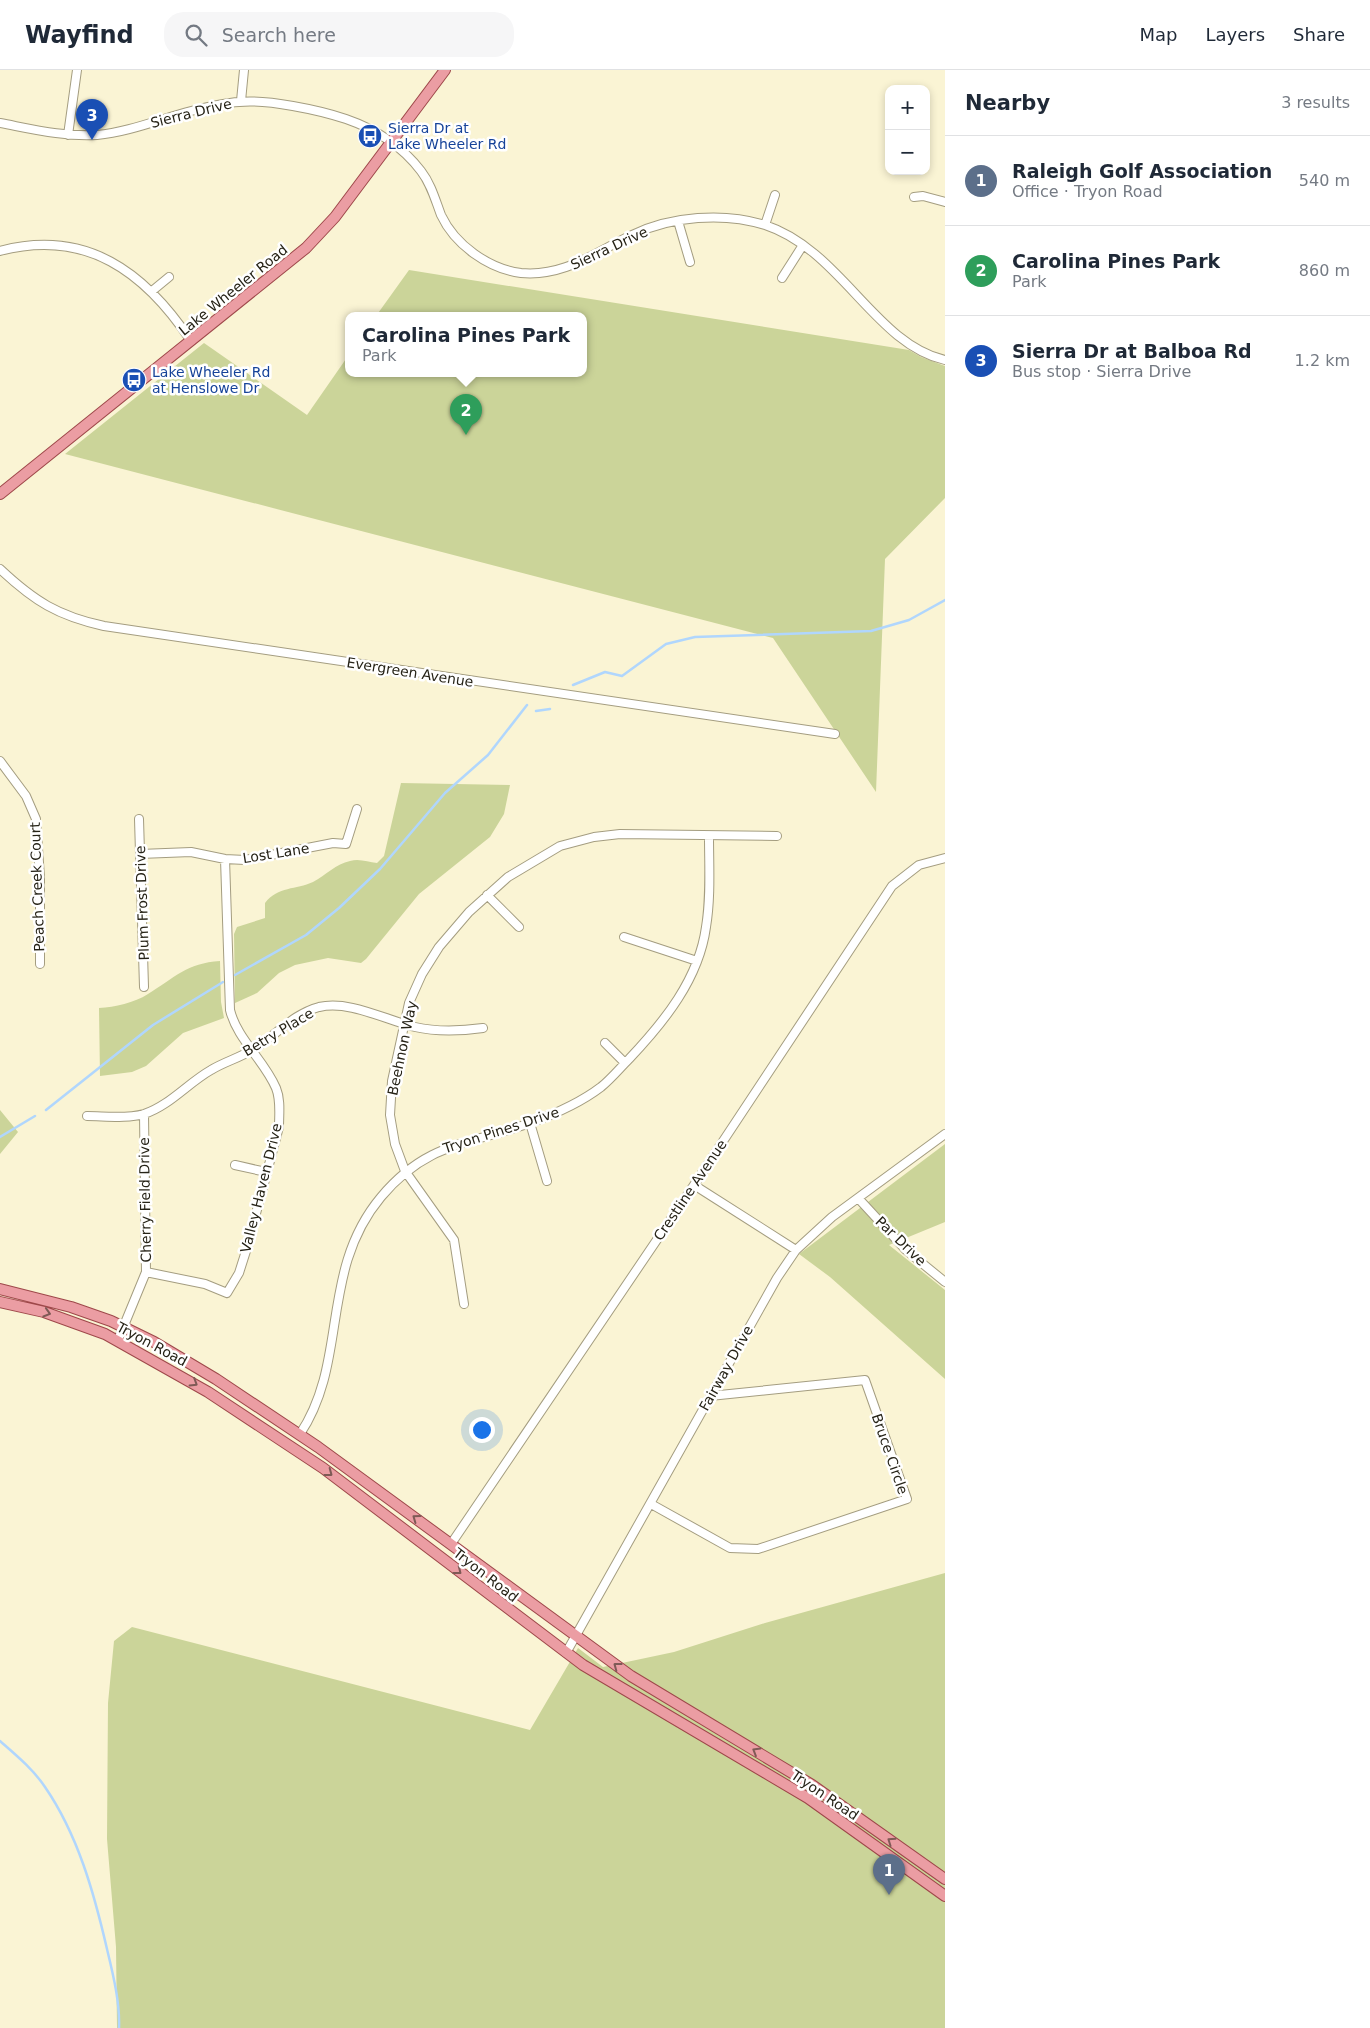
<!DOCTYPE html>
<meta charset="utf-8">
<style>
:root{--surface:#fff;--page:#f6f6f7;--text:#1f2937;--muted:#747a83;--line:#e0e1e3;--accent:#2563eb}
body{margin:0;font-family:"DejaVu Sans",sans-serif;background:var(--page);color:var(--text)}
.controls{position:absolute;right:15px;top:15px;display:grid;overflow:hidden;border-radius:10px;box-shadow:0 2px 8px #0003}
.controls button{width:45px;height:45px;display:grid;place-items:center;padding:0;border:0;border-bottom:1px solid var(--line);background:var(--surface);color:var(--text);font:25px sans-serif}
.you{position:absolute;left:481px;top:1359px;width:18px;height:18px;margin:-12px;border:4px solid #fff;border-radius:50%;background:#1a73e8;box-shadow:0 0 0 8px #1a73e833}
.badge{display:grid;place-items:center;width:32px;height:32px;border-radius:50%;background:var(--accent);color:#fff;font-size:16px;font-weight:700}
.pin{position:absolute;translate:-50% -41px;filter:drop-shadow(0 1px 2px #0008)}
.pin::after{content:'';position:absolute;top:26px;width:18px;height:15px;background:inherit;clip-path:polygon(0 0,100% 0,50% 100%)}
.popup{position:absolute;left:345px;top:242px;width:242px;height:65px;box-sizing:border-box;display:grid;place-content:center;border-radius:10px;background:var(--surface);filter:drop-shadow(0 1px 4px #0005);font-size:16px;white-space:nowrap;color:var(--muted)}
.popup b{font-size:19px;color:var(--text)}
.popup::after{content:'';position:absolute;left:50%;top:100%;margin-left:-10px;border:10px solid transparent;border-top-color:var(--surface)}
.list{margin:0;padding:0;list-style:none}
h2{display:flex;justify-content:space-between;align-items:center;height:65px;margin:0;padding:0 20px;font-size:21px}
h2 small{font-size:16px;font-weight:400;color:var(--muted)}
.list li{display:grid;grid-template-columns:32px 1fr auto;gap:15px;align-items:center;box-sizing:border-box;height:90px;padding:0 20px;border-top:1px solid var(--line)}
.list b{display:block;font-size:19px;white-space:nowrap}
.list p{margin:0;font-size:16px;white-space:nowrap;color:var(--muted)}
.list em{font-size:16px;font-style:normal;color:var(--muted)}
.icon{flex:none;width:28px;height:28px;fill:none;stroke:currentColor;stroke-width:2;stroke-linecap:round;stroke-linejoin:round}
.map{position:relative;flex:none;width:945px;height:1958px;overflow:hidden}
header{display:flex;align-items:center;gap:30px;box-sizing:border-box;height:70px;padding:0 25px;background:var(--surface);border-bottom:1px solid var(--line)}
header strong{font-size:24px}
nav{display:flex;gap:28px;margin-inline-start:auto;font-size:18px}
.search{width:350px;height:45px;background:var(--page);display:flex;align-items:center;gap:12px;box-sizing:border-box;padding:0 18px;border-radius:20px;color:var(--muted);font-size:19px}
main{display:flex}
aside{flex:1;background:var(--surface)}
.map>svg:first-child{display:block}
.green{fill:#cbd499}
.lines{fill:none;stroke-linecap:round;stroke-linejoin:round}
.stream{stroke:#b0d6fd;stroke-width:2.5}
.minor-casing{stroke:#a49d80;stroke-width:10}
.major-casing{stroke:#9e484a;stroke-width:12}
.minor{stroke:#fff;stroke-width:8}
.major{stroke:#eb9da3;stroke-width:10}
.oneway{stroke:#7f5a56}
.labels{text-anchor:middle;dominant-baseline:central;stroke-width:5;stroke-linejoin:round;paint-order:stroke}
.street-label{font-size:14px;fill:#262317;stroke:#fff}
.transit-label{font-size:14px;fill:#164399;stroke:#fff;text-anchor:start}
</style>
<header>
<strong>Wayfind</strong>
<div class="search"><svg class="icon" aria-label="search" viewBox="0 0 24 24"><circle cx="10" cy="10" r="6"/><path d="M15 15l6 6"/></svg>Search here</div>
<nav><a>Map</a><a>Layers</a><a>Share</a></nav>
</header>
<main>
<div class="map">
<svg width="945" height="1958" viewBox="0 0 945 1958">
<rect width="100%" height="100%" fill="#faf4d4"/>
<path class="green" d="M409 200 909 280 921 287 945 296V428L885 489 876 722 773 568 65 384 204 273 307 345 348 286V304H584V246H376Z
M401 713 510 715 504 744 490 767 419 824 366 889 361 893 328 888 295 895 279 903 257 923 235 933 234 864 237 857 265 848V833C278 816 296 820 313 812 326 805 336 794 350 791 359 788 368 792 377 793L384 786Z
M220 891 221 932 224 948 183 963 146 996 132 1002 100 1006 99 938C115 937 134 933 148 924 174 908 187 893 220 891Z
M0 1040 18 1062 0 1084Z
M945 1074V1152L889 1175 945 1220V1309L830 1207 799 1184Z
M945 1503V1958H117L116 1877 107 1769 108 1633 114 1571 132 1557 530 1660 578 1578 603 1597 674 1582 765 1553Z"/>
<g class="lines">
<path class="stream" d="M573 615 605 602 622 606 666 574 695 567 871 561 909 550 945 530
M536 641 550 639
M235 905 306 865 339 838 380 799 445 723 488 685 527 635
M46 1040 153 955 223 912
M0 1067 35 1046
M0 1671C16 1685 33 1699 45 1717 78 1765 94 1823 107 1879 113 1904 120 1932 119 1958"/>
<g class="minor-casing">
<path id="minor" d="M241 31 244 0
M0 53C32 59 64 67 97 65 129 62 160 49 191 41 207 37 223 33 239 32 267 29 319 40 346 49 375 59 402 76 421 101 431 114 435 129 441 145 455 175 489 199 521 203 565 207 595 182 632 165 671 146 724 142 765 155 841 180 875 274 945 290
M68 65 77 0
M914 127 923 126 945 132
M678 151 690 192
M765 155 775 125
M0 181C86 158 145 202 191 271
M782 208 803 175
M152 221 169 207
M0 499C34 531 58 546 104 556L835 664
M0 691 26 726 36 749 40 807V894
M139 749 144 917
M140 784 191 782 225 789 245 790 333 773 346 774 357 739
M487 825 519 857
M624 867 697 891
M605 973 625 993
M87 1046C104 1046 127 1049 144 1044 169 1036 188 1013 211 1000 224 992 239 988 252 980 275 967 292 944 319 937 350 930 385 950 415 957 437 962 461 961 483 958
M530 1053 547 1111
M235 1095 266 1102
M694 1115 796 1180
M858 1128 906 1180 945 1212
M146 1202 205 1214 227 1223 239 1203 246 1181 279 1057C279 1044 281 1030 276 1018 264 990 237 969 230 940L225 789
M464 1234 454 1170 405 1101 395 1074 390 1045 392 1011 409 933 422 904 439 877 469 842 508 807 560 776 594 767 620 764 777 766
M118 1270 146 1202 144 1044
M300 1364C349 1291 319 1201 381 1127 427 1072 468 1075 530 1053 555 1044 580 1033 601 1017 611 1009 620 998 629 989 664 952 699 909 706 857 711 827 709 796 709 766
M651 1434 730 1478 758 1479 907 1429 865 1310 710 1326
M451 1474 694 1115 892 816 919 795 945 788
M566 1583 777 1208 796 1180 832 1147 945 1064"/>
</g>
<g class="major-casing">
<path id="major" d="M0 424 306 178 335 147 445 0
M0 1219 71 1237 111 1251 154 1272 216 1309 318 1377 631 1606 812 1715 945 1809
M0 1232 44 1242 105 1264 208 1322 323 1398 583 1595 808 1728 945 1826"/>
</g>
<use href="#minor" class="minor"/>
<use href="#major" class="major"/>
</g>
<defs><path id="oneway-chevron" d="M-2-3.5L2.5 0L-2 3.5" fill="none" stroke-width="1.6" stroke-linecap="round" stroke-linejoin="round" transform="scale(1.25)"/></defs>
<g class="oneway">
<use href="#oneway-chevron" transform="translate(47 1243) rotate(17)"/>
<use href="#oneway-chevron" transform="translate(194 1313) rotate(32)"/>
<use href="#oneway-chevron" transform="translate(329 1403) rotate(37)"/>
<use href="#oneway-chevron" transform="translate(416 1448) rotate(-144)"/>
<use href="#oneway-chevron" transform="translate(458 1501) rotate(38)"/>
<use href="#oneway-chevron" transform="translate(617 1596) rotate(-143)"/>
<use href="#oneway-chevron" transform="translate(756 1681) rotate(-149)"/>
<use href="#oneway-chevron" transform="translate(891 1771) rotate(-145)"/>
</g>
<defs>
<g id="bus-disc" transform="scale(1.25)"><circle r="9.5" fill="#1a4fb4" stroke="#fff"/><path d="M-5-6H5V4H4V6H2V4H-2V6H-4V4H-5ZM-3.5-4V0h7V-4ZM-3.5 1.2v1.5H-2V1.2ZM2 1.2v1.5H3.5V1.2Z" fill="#fff"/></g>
</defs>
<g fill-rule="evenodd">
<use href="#bus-disc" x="370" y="66"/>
<use href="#bus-disc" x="134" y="310"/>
</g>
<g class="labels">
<g class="street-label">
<text transform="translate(191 43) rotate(-14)">Sierra Drive</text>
<text transform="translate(609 178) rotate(-25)">Sierra Drive</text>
<text transform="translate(233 220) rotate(-39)">Lake Wheeler Road</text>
<text transform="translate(410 602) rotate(9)">Evergreen Avenue</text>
<text transform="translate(276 783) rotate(-9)">Lost Lane</text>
<text transform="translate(37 817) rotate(-92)">Peach Creek Court</text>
<text transform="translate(142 833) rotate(-92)">Plum Frost Drive</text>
<text transform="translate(278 962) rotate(-31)">Betry Place</text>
<text transform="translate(402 978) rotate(-78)">Beehnon Way</text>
<text transform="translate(501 1060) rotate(-18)">Tryon Pines Drive</text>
<text transform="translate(261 1118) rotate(-76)">Valley Haven Drive</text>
<text transform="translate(690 1120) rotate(-56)">Crestline Avenue</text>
<text transform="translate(145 1130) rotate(-91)">Cherry Field Drive</text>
<text transform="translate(901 1171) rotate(44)">Par Drive</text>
<text transform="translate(152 1274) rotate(28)">Tryon Road</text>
<text transform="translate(726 1298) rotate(-61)">Fairway Drive</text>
<text transform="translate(890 1384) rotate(71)">Bruce Circle</text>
<text transform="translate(486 1505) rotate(38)">Tryon Road</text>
<text transform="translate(825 1725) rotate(34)">Tryon Road</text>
</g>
<g class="transit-label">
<text x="388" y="58">Sierra Dr at<tspan x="388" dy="16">Lake Wheeler Rd</tspan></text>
<text x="152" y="302">Lake Wheeler Rd<tspan x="152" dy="16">at Henslowe Dr</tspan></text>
</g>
</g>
</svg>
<div class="controls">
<button>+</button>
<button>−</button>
</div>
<div class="you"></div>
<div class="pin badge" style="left:889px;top:1825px;background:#5c6f8a">1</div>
<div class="pin badge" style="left:466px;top:365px;background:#2e9e5b">2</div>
<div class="popup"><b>Carolina Pines Park</b>Park</div>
<div class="pin badge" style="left:92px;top:70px;background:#1a4fb4">3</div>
</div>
<aside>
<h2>Nearby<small>3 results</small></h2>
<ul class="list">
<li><span class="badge" style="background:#5c6f8a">1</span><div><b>Raleigh Golf Association</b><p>Office · Tryon Road</p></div><em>540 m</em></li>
<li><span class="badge" style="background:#2e9e5b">2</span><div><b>Carolina Pines Park</b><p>Park</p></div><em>860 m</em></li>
<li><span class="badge" style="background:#1a4fb4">3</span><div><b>Sierra Dr at Balboa Rd</b><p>Bus stop · Sierra Drive</p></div><em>1.2 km</em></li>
</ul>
</aside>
</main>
